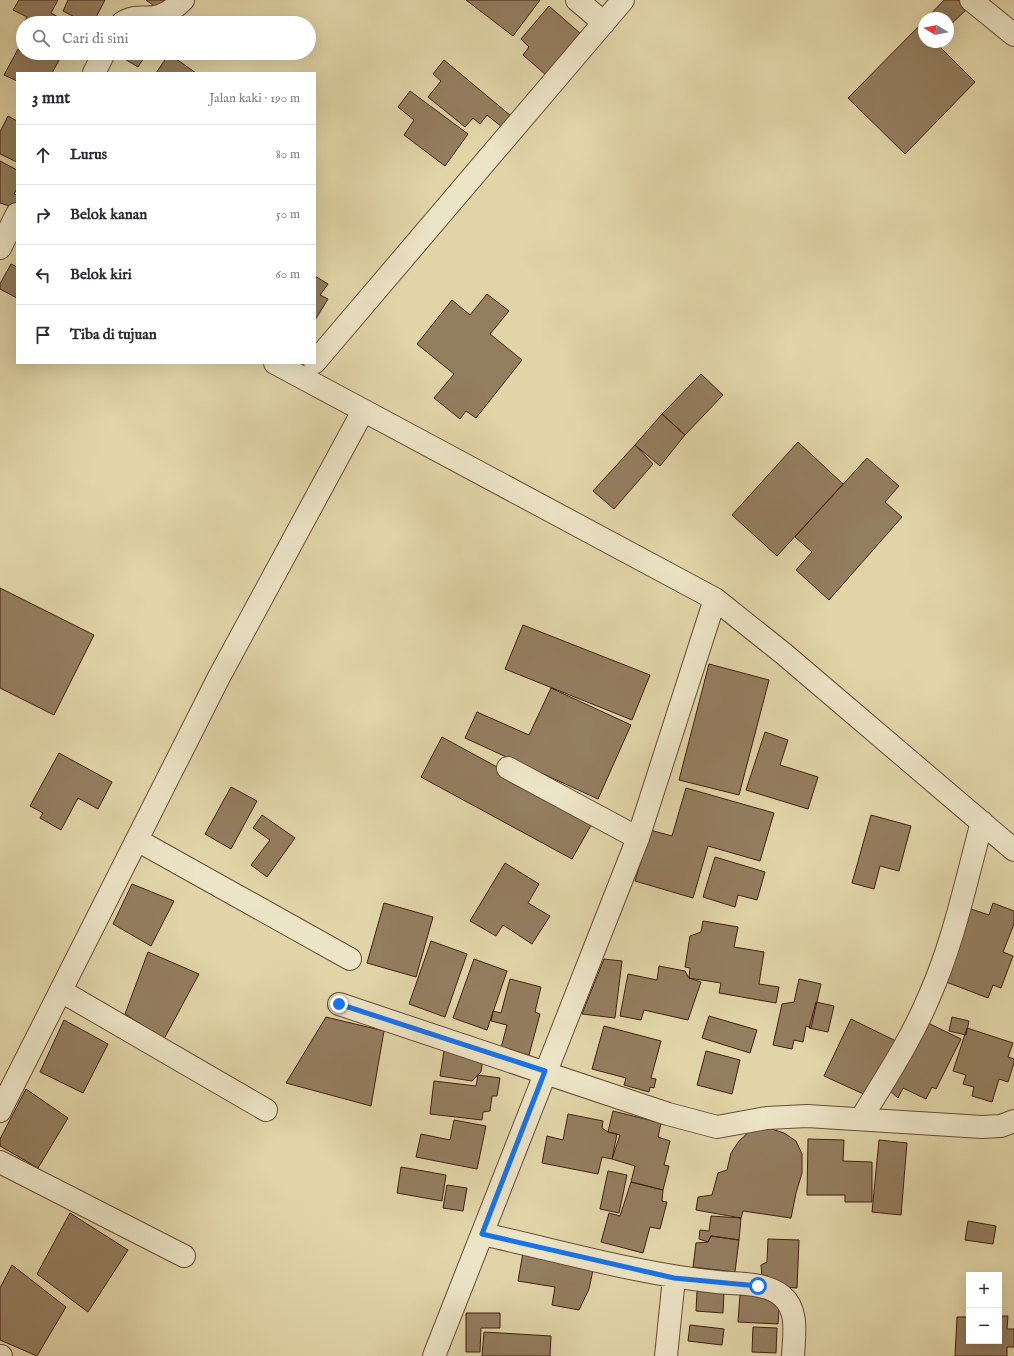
<!DOCTYPE html>
<html lang="id">
<meta charset="utf-8">
<style>
:root{--surface:#fff;--page:#f7f7f7;--text:#2b2b33;--muted:#7c7c81;--line:#e1e1e2}
body{margin:0;font-family:"IM FELL English",serif;background:var(--page);color:var(--text)}
.controls{position:absolute;right:12px;bottom:12px;display:grid;overflow:hidden;border-radius:0px;box-shadow:0 4px 16px #0002}
.controls button{width:36px;height:36px;display:grid;place-items:center;padding:0;border:0;border-bottom:1px solid var(--line);background:var(--surface);color:var(--text);font:20px sans-serif}
.compass{position:absolute;left:918px;top:12px;width:36px;height:36px;border-radius:50%;background:var(--surface);box-shadow:0 4px 16px #0002;rotate:280deg}
.stop{position:absolute;width:12px;height:12px;margin:-9px;border:3px solid #1a73e8;border-radius:50%;background:#fff}
.stop.end{background:#1a73e8;border-color:#fff;box-shadow:0 1px 4px #0008}
.list{margin:0;padding:0;list-style:none}
h2{display:flex;justify-content:space-between;align-items:center;height:52px;margin:0;padding:0 16px;font-size:17px}
h2 small{font-size:13px;font-weight:400;color:var(--muted)}
.list li{display:grid;grid-template-columns:26px 1fr auto;gap:12px;align-items:center;box-sizing:border-box;height:60px;padding:0 16px;border-top:1px solid var(--line)}
.list b{display:block;font-size:15px;white-space:nowrap}
.list em{font-size:13px;font-style:normal;color:var(--muted)}
.icon{flex:none;width:22px;height:22px;fill:none;stroke:currentColor;stroke-width:2;stroke-linecap:round;stroke-linejoin:round}
.map{position:relative;flex:none;width:1014px;height:1356px;overflow:hidden}
.search{position:absolute;background:var(--surface);box-shadow:0 4px 16px #0002;left:16px;top:16px;width:300px;height:44px;display:flex;align-items:center;gap:10px;box-sizing:border-box;padding:0 14px;border-radius:22px;color:var(--muted);font-size:15px}
.panel{position:absolute;background:var(--surface);box-shadow:0 4px 16px #0002;left:16px;top:72px;width:300px;height:292px;border-radius:0px}
.map>svg:first-child{display:block}
.building{fill:#947e60;stroke:#411f11}
.lines{fill:none;stroke-linecap:round;stroke-linejoin:round}
.street-casing{stroke:#694c37;stroke-width:24}
.street{stroke:#ece4c6;stroke-width:22}
.route{stroke:#1a73e8;stroke-width:5}
</style>
<div class="map">
<svg width="1014" height="1356" viewBox="0 0 1014 1356">
<rect width="100%" height="100%" fill="#e1d5a8"/>
<filter id="stains"><feTurbulence type="fractalNoise" baseFrequency=".005" numOctaves="4"/><feColorMatrix values="0 0 0 0 .2 0 0 0 0 .09 0 0 0 0 .02 0 0 0 .5 -.17"/></filter>
<radialGradient id="worn" r=".72"><stop offset=".6" stop-color="#630" stop-opacity="0"/><stop offset="1" stop-color="#630" stop-opacity=".3"/></radialGradient>
<path class="building" d="M19 0H58L51 13 67 22 24 23 27 17 13 10Z
M68 0H105L93 23H86L63 11Z
M146 0H165L158 9Z
M466 0H540L513 36Z
M944 0H958L967 9 948 27V18H927Z
M549 6 581 34 546 75 523 55 529 47 521 39Z
M924 21V42H935L975 82 905 154 848 98Z
M18 49 23 53 28 54 58 53 62 55 52 73H17V81L4 75Z
M115 53H147L138 67Z
M169 54 196 73H156Z
M444 60 511 116 502 127 487 115 480 124 473 118 465 127 428 97 441 81 433 74Z
M410 91 468 134 445 166 404 135 414 120 398 107Z
M8 116 17 121V162L0 154V132Z
M0 161 17 170V188L14 194 17 195 16 208 0 203Z
M11 264 17 267V298L0 289V284Z
M315 276 328 284 320 295 328 299 315 320Z
M487 294 509 311 490 334 522 360 476 418 466 411 460 419 434 398 454 374 417 344 452 300 470 315Z
M701 374 723 395 685 435 662 414Z
M662 414 685 435 660 466 635 445Z
M798 442 843 484 777 556 732 515Z
M635 445 653 464 614 509 593 491Z
M867 458 899 486 885 502 902 517 829 600 796 570 812 552 795 537Z
M0 588 94 635 54 715 0 688Z
M523 625 650 675 632 720 505 669Z
M709 664 769 680 739 795 679 780Z
M551 688 631 725 598 799 465 738 477 712 529 735Z
M765 732 788 740 780 765 818 777 808 809 746 790Z
M442 737 594 820 572 859 421 777Z
M59 753 112 782 98 809 78 798 61 830 40 818 43 813 30 806Z
M231 787 257 801 231 849 205 834Z
M686 788 774 813 760 861 708 846 693 898 635 881 650 830 672 836Z
M262 815 295 838 267 877 251 865 270 840 253 828Z
M871 815 911 826 899 871 880 866 874 889 852 883Z
M715 857 765 872 757 900 738 895 735 907 703 897Z
M505 863 539 884 528 903 550 916 532 944 503 925 496 936 470 921Z
M132 884 174 901 151 946 113 924Z
M384 903 433 917 416 977 367 963Z
M993 903 1014 911V924L1003 952 1013 956 1001 988 993 985 988 998 941 980 968 908 989 915Z
M703 921 738 927 734 947 764 952 759 984 779 987 776 1003 719 993 721 983 689 978 690 968 685 967 690 936 701 932Z
M431 941 467 954 445 1017 409 1004Z
M148 952 199 974 164 1039 125 1014Z
M474 959 507 971 487 1030 453 1018Z
M604 959 622 961 615 1018 582 1014Z
M659 966 685 971 689 978 701 982 688 1020 644 1010 641 1020 620 1016 628 974 657 980Z
M510 979 541 987 535 1012 540 1014 529 1055 501 1048 507 1025 491 1021 493 1011 501 1013Z
M799 979 821 984 811 1028 806 1026 803 1042 794 1040 792 1049 773 1045 782 1004 794 1002Z
M816 1002 834 1006 828 1032 809 1028Z
M709 1016 757 1030 750 1053 702 1038Z
M326 1017 384 1031 371 1106 286 1083Z
M952 1017 969 1021 966 1035 949 1031Z
M851 1019 896 1041 870 1097 824 1076Z
M64 1020 108 1044 83 1093 40 1072Z
M926 1022 961 1039 936 1089 932 1087 926 1099 903 1088 898 1098 888 1089Z
M604 1026 661 1041 651 1078 656 1079 654 1088 650 1087 649 1092 624 1085 626 1078 592 1069Z
M967 1028 1013 1043 1008 1057 1014 1059V1063L1008 1082 999 1079 992 1102 972 1096 974 1087 963 1084 966 1075 953 1071Z
M444 1051 483 1057 481 1072 472 1081 440 1076Z
M706 1051 740 1060 732 1094 697 1085Z
M478 1075 500 1078 497 1096H492L490 1111 483 1112 482 1120 430 1114 434 1081 476 1086Z
M26 1089 68 1118 38 1168 0 1146V1139Z
M613 1111 661 1123 658 1137 670 1141 664 1165 669 1166 663 1190 631 1182 635 1166 612 1159 620 1135 608 1132Z
M568 1114 603 1121 602 1128 608 1132 617 1134 612 1159 602 1157 598 1174 542 1163 547 1136 563 1140Z
M454 1120 486 1126 477 1169 416 1157 421 1134 450 1140Z
M769 1128 784 1133 796 1141 802 1154V1173L796 1193 791 1218 743 1211 741 1218 696 1210 698 1197 712 1195 718 1173 727 1170 731 1153 739 1141 752 1129Z
M808 1139 844 1140 843 1161 872 1162V1202H845V1195H807Z
M879 1140 907 1143 901 1215 872 1212Z
M401 1167 446 1175 442 1201 397 1193Z
M608 1171 627 1175 619 1213 600 1209Z
M631 1182 663 1190 662 1201 667 1202 660 1229 650 1227 643 1253 601 1242 609 1213 620 1216Z
M447 1185 467 1188 463 1211 443 1208Z
M70 1213 128 1250 88 1312 37 1274Z
M711 1216 741 1218 739 1240 711 1236 708 1242 699 1239 700 1230 709 1231Z
M968 1221 996 1226 993 1244 965 1240Z
M711 1236 739 1240 735 1272 693 1267 696 1243 708 1242Z
M768 1239 799 1240 797 1288 783 1287 768 1283V1276H762L761 1265 767 1262Z
M524 1247 593 1270 589 1289 579 1310 552 1305 555 1287 518 1281Z
M12 1265 66 1307 37 1356 0 1340V1288Z
M697 1291 724 1292 723 1313 696 1311Z
M740 1295 780 1297 778 1324 738 1322Z
M466 1313H500V1328H481L480 1352H466Z
M999 1316H1008L1007 1329H1014V1347H1007V1356H955L957 1317H969V1341H999Z
M690 1325 724 1329 722 1345 688 1341Z
M753 1327 777 1328 776 1353 752 1352Z
M484 1332 551 1336 550 1356H482Z"/>
<g class="lines">
<g class="street-casing">
<path id="street" d="M577 0 604 23
M971 0 1014 35
M122 23C135 14 145 20 159 16 169 13 176 7 183 0
M94 73 104 53
M0 248 17 214
M315 362 623 0
M275 363 715 599 784 654 1014 850
M508 768 638 838
M137 840 350 959
M61 991 266 1110
M339 1004 668 1114 717 1127 767 1118 807 1116 982 1127 1001 1126 1014 1121
M0 1111 219 677 363 411
M861 1119C885 1079 911 1040 929 997 954 941 966 881 982 822
M0 1162 184 1256
M482 1234C560 1251 638 1274 717 1282 737 1284 766 1282 782 1296 799 1310 794 1336 793 1356
M0 1356H1
M434 1356 638 838 715 599
M666 1356 674 1278"/>
</g>
<use href="#street" class="street"/>
</g>
<g class="lines">
<path class="route" d="M339 1004 545 1071 482 1234 674 1278 758 1286"/>
</g>
<rect width="100%" height="100%" filter="url(#stains)"/>
<rect width="100%" height="100%" fill="url(#worn)"/>
</svg>
<div class="controls">
<button>+</button>
<button>−</button>
</div>
<svg class="compass" viewBox="-18 -18 36 36"><path d="M0-13l5 13h-10z" fill="#e53935"/><path d="M0 13l5-13h-10z" fill="#7c7c81"/></svg>
<div class="stop" style="left:758px;top:1286px"></div>
<div class="stop end" style="left:339px;top:1004px"></div>
<div class="search"><svg class="icon" aria-label="search" viewBox="0 0 24 24"><circle cx="10" cy="10" r="6"/><path d="M15 15l6 6"/></svg>Cari di sini</div>
<section class="panel">
<h2>3 mnt<small>Jalan kaki · 190 m</small></h2>
<ul class="list">
<li><svg class="icon" aria-label="ahead" viewBox="0 0 24 24"><path d="M12 20V5M6 11l6-6 6 6"/></svg><div><b>Lurus</b></div><em>80 m</em></li>
<li><svg class="icon" aria-label="right" viewBox="0 0 24 24"><path d="M7 20v-9h11M14 6l5 5-5 5"/></svg><div><b>Belok kanan</b></div><em>50 m</em></li>
<li><svg class="icon" aria-label="left" viewBox="0 0 24 24"><path d="M17 20v-9H6M10 6l-5 5 5 5"/></svg><div><b>Belok kiri</b></div><em>60 m</em></li>
<li><svg class="icon" aria-label="arrive" viewBox="0 0 24 24"><path d="M6 21V4h12l-3 4 3 4H6"/></svg><div><b>Tiba di tujuan</b></div></li>
</ul>
</section>
</div>
